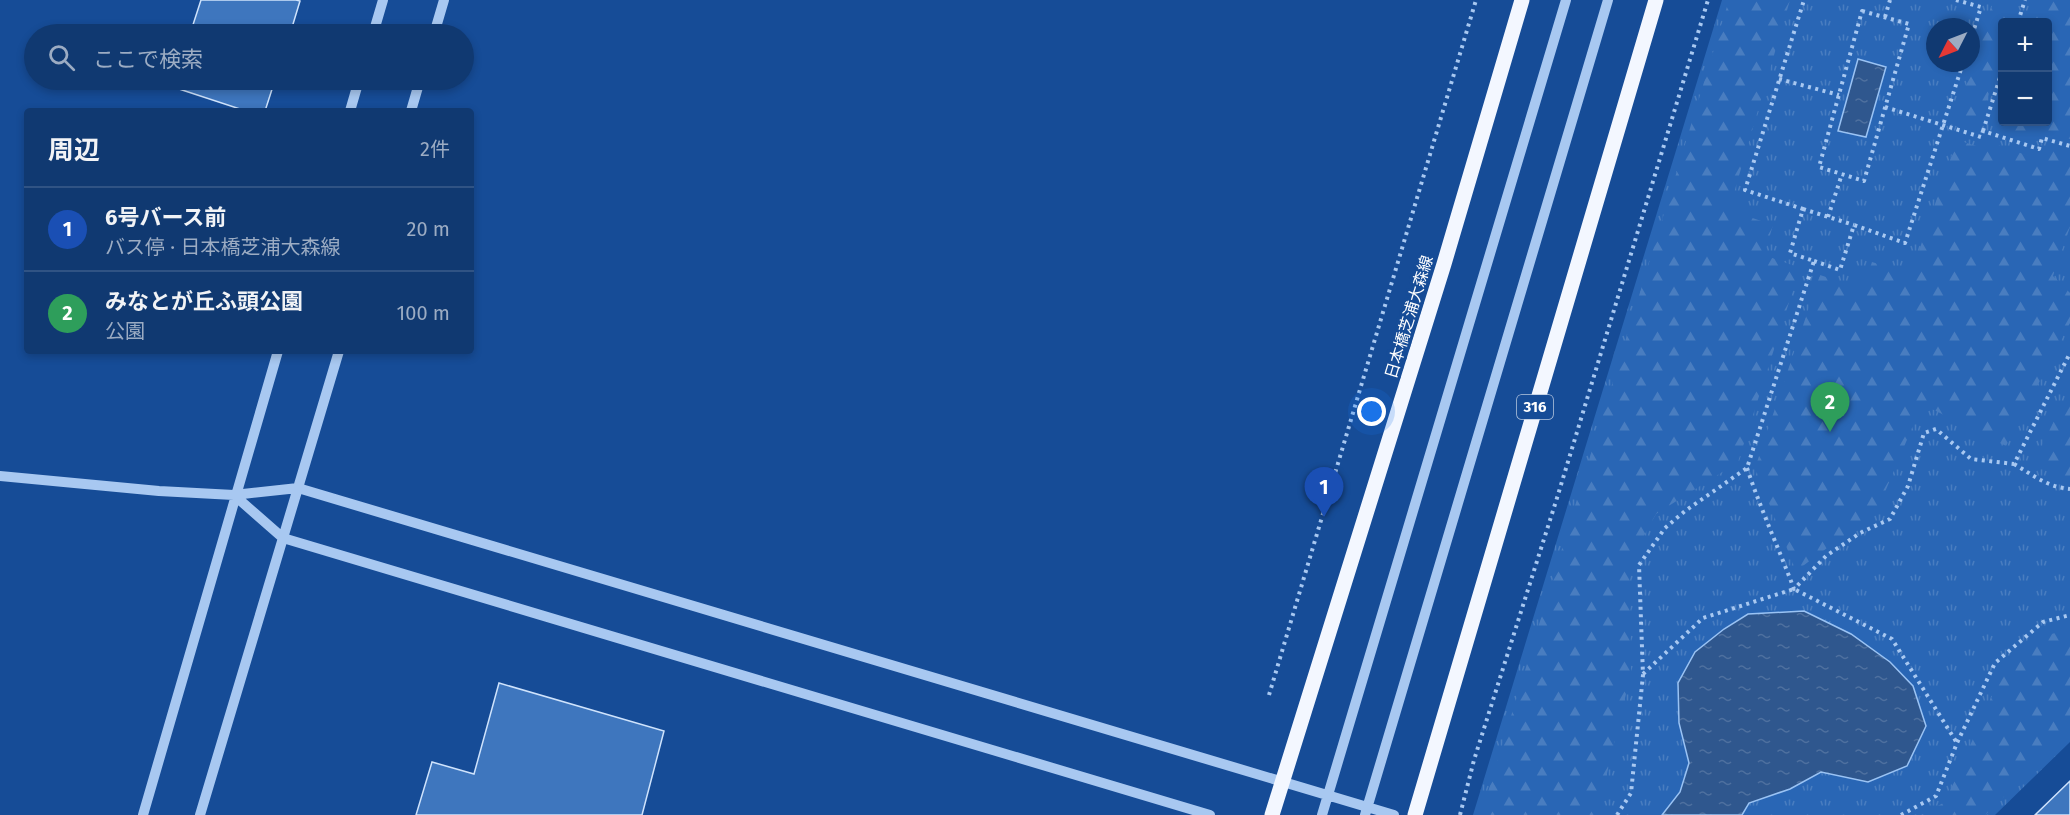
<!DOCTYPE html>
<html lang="ja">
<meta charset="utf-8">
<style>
:root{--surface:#103971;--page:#1e4479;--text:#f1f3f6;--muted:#9cacc3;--line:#305384;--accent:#bca0f2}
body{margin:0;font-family:"Fira Sans","Noto Sans JP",sans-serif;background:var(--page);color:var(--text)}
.controls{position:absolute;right:18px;top:18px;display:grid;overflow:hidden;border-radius:6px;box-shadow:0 3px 9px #0003}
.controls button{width:54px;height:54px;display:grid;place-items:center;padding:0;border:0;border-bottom:2px solid var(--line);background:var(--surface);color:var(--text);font:30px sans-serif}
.compass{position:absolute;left:1926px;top:18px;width:54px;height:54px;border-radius:50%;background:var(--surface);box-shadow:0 3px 9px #0003;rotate:228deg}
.you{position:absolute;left:1372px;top:412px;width:21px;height:21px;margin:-15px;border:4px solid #fff;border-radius:50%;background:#1a73e8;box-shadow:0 0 0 9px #1a73e833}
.badge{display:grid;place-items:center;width:39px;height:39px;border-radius:50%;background:var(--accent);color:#fff;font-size:20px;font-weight:700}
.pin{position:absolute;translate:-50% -50px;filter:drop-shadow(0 2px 3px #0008)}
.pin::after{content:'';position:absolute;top:32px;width:21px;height:18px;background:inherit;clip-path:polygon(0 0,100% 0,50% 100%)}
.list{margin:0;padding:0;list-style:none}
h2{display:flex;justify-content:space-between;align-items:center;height:78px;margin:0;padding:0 24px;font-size:26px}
h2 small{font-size:20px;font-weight:400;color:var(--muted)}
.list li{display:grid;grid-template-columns:39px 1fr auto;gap:18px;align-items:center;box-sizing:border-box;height:84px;padding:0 24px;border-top:2px solid var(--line)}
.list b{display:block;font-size:22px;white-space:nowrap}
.list p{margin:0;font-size:20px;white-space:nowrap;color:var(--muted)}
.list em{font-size:20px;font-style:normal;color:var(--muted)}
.icon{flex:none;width:33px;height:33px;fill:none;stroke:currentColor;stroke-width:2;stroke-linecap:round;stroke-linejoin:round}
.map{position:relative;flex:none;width:2070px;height:815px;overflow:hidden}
.search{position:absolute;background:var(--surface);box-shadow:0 3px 9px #0003;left:24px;top:24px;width:450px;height:66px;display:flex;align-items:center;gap:15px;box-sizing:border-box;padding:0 21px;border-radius:33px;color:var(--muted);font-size:22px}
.panel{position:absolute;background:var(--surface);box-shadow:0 3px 9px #0003;left:24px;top:108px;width:450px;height:246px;border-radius:6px}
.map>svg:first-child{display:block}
.grass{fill:url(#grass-tufts);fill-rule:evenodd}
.forest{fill:url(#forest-firs)}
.water{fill:url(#water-ripples);stroke:#9ac3f4;stroke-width:1.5}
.building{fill:#3e76be;stroke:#cfe3fc;stroke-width:1.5}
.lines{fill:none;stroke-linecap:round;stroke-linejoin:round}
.path{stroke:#a8c8f1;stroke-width:4;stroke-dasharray:3 4.5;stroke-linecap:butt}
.minor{stroke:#a8c8f1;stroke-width:10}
.major{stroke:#f3f7ff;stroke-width:15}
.labels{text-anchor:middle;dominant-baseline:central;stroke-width:6;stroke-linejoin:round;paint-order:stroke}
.shield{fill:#164c97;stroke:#b9c9e0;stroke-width:1.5}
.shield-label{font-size:15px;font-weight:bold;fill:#fff}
.street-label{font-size:16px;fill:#fff;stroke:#164c97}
</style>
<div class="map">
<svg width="2070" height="815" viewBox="0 0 2070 815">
<defs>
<pattern id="grass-tufts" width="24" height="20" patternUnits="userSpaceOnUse" patternTransform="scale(1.5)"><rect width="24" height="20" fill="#2966b5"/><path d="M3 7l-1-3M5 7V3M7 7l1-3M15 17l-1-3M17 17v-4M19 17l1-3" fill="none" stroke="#497dc0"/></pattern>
<pattern id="forest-firs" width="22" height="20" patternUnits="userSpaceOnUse" patternTransform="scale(1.5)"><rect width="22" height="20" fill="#2966b5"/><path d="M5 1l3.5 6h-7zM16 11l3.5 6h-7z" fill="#497dc0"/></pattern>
<pattern id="water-ripples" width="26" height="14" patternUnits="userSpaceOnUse" patternTransform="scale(1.5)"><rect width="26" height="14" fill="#2f578e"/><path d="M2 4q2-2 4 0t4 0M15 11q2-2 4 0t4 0" fill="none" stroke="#4e709f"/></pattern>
</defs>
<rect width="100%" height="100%" fill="#164c97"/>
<path class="grass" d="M1722 0H2070V742L1995 815H1473ZM2002 22H2048V122H2002ZM1935 27H1971V63H1935Z"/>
<path class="forest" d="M1729 0H1790L1729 210 1773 225 1764 255 1800 268 1738 462 1656 514 1630 561 1631 673 1597 815H1481Z
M1994 0H2018L2011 22H2002V50L1979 126 1955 118Z
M2040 0H2070V139L2036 128 2033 137 2002 128 2004 122H2048V22H2034Z
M1957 140 1986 149 1989 142 2043 161 2051 148 2070 155V227L2053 276 2070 293V323L2006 446 1922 404 1877 511 1796 571 1755 468 1820 275 1863 289 1872 262 1911 274Z
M2070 388V480L2035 460Z
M2070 630V733L1985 815H1921L1945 802 2004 669 2046 635Z"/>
<path class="water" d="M1858 59 1886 67 1866 137 1838 131Z
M1804 611 1851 634 1890 662 1913 686 1926 726 1907 766 1868 782 1821 772 1790 789 1749 803 1742 815H1662L1680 792 1689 763 1679 723 1678 683 1695 652 1724 629 1748 614Z"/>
<path class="building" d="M201 0H296L300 1 290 34H190Z
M176 80H275L265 111H246L173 87Z
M499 683 664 731 642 815H416L432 762 474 774Z
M2070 781V815H2035Z"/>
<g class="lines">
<path class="path" d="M1956 0 1981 7 1971 39
M1862 11 1909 24 1864 181 1819 167Z
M1885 17 1890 0
M2018 22 2025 0
M1779 79 1839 95
M1885 107 1981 137 1983 131 2039 149 2042 138 2070 146
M1983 131 2002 71
M1803 209 1854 225
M1828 217 1842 174
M1814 261 1840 270 1854 225 1905 243 1963 63
M2014 464C2033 475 2047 487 2070 489
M1747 468C1761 510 1779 549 1794 589L1826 556 1860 533 1890 519 1908 486 1924 433 1936 429 1971 459 2014 464 2070 353
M1643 674 1703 618 1794 589 1892 639 1957 743
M1269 695 1476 0
M1460 815 1474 760 1557 498 1708 0
M1617 815 1631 793 1643 675 1639 565 1665 528 1685 511 1747 468 1814 261 1790 253 1803 209 1745 190 1804 0
M1901 815 1936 796 1957 743 1995 663 2043 622 2070 615"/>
<path class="minor" d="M373 34 383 0
M434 34 444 0
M350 111 359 80
M411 111 420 80
M0 476 159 491 234 495 298 488 1394 815
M234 495 283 538 1210 815
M143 815 278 351
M200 815 339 351
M1322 815 1566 0
M1365 815 1608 0"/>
<path class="major" d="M1272 815 1444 264 1522 0
M1415 815 1656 0"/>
</g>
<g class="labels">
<rect class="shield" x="1517" y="395" width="36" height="24" rx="4.5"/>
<g class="shield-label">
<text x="1535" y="407">316</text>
</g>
<g class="street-label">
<text transform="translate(1409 317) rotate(-73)">日本橋芝浦大森線</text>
</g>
</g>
</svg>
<div class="controls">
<button>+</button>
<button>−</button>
</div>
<svg class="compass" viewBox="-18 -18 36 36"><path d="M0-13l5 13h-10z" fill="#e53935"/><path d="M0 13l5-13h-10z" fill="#9cacc3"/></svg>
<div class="you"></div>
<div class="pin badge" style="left:1324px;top:517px;background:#1a4fb4">1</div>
<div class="pin badge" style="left:1830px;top:432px;background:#2e9e5b">2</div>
<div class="search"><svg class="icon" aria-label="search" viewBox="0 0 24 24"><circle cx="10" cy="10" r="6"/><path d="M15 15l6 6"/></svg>ここで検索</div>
<section class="panel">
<h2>周辺<small>2件</small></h2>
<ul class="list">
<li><span class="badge" style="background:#1a4fb4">1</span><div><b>6号バース前</b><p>バス停 · 日本橋芝浦大森線</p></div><em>20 m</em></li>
<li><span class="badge" style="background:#2e9e5b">2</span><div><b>みなとが丘ふ頭公園</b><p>公園</p></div><em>100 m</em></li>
</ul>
</section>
</div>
